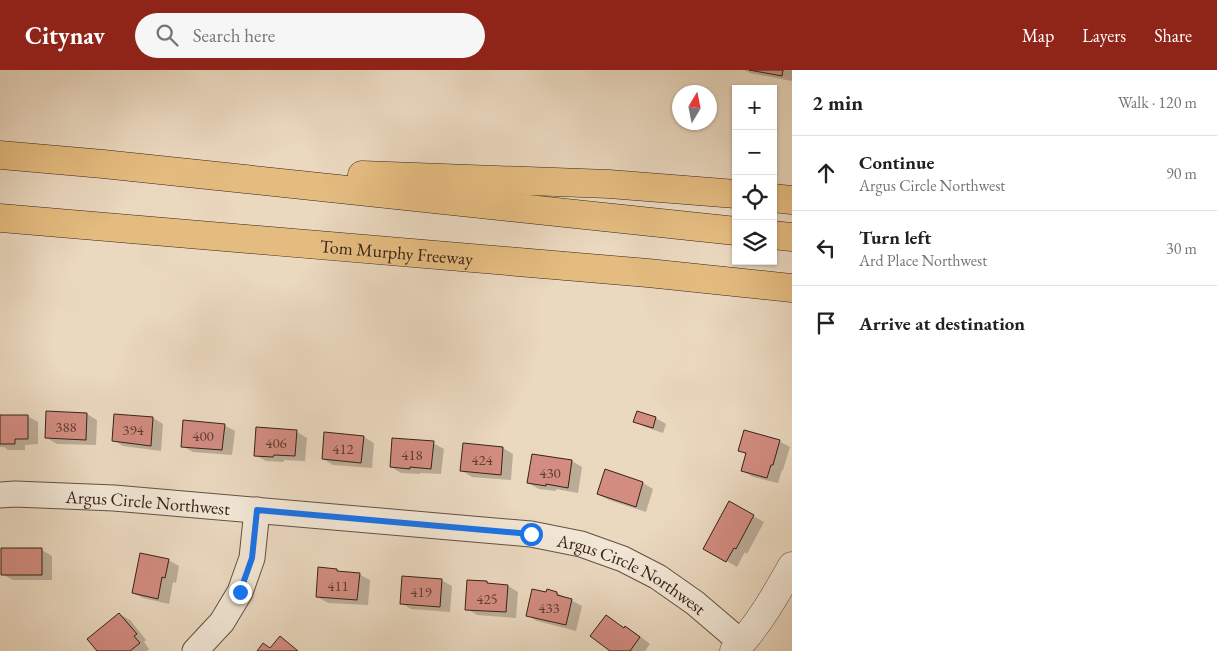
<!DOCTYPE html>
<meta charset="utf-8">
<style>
:root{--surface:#fff;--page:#f6f6f6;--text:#202124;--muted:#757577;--line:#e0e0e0;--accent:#8f2418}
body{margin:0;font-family:"EB Garamond",serif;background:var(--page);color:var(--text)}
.controls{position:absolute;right:15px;top:15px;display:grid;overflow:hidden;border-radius:0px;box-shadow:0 1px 4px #0004}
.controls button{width:45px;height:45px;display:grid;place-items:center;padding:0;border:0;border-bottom:1px solid var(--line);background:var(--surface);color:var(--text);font:25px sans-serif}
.compass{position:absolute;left:672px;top:15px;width:45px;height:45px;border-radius:50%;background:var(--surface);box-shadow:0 1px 4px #0004;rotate:10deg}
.stop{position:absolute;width:15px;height:15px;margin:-11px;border:4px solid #1a73e8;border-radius:50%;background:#fff}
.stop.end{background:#1a73e8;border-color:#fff;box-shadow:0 1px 5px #0008}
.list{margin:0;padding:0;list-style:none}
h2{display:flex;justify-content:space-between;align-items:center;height:65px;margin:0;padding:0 20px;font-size:21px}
h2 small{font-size:16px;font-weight:400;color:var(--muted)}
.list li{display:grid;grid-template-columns:32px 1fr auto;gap:15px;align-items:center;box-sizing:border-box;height:75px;padding:0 20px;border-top:1px solid var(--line)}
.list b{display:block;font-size:19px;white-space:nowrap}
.list p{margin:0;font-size:16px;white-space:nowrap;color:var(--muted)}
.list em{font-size:16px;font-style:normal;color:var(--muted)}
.icon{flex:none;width:28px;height:28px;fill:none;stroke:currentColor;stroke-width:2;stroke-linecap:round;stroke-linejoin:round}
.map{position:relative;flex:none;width:792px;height:581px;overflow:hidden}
header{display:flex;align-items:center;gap:30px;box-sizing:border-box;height:70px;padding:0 25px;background:var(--accent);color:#fff}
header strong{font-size:24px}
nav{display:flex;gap:28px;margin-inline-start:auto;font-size:18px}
.search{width:350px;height:45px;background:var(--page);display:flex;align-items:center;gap:12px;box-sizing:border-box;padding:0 18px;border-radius:28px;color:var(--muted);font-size:19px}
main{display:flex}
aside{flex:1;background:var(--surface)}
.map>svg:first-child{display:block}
.shadow{fill:#0003}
.building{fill:#d28c80;stroke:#372218}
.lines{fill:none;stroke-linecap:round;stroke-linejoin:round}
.minor-casing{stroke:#645042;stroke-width:27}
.tertiary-casing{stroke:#645042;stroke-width:29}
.motorway-casing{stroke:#372218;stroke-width:29}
.minor{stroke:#f1e6d5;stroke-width:25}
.tertiary{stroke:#f1e6d5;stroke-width:28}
.motorway{stroke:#e5bc80;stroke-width:28}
.route{stroke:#1a73e8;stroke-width:6}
.labels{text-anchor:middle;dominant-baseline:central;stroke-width:4;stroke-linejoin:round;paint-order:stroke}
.number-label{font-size:15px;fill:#5e3c32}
.street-label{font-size:18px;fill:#372218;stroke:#f1e6d5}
</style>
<header>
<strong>Citynav</strong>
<div class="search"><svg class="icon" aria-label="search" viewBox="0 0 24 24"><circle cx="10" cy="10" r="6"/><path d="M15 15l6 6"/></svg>Search here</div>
<nav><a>Map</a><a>Layers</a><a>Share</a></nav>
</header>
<main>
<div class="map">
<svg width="792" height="581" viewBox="0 0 792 581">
<rect width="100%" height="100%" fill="#ead8bf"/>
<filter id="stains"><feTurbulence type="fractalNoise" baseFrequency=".004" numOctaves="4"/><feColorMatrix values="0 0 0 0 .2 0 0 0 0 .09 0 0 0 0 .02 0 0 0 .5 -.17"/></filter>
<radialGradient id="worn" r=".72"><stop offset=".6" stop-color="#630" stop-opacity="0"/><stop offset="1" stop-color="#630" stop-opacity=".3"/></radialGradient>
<path class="shadow" d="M744 0H792V11L750 3Z
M638 342 656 348 666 354 663 363 645 357 635 351Z
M87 344 97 350 96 375 57 374 47 368Z
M115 345 153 348 163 354 161 381 123 376 113 370Z
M0 346H27L38 352V374L25 375V380H8L4 377H0Z
M224 355 235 361 232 385 193 382 182 376Z
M297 362 307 368 305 391 284 390V392L266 391 255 385Z
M364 367 374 373 372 398 333 395 323 389Z
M779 371 790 377 783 400H782L778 413 753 407 743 401 747 385 739 380Z
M433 373 444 379 441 404 420 403V404L401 403 391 397Z
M464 375 503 378 513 384 511 410 472 407 462 401Z
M533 385 572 391 582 397 578 423 556 419V421L539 419 528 413Z
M606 401 643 413 653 419 646 442 609 430 598 424Z
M730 433 764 452 747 484 745 482 737 497 705 478Z
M42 480 52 486V510H13L2 504Z
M168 490 179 496 176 513 173 512 169 534 143 528 133 523Z
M319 499 337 500 341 502 359 504 370 510 368 535 328 533 317 527Z
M441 510 452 516 450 542 411 539 401 533Z
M487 512 492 515 508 516 518 522 516 548 477 545 467 539Z
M557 523 582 536 576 561 537 551 527 545 547 524Z
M119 544 130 550 146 570 144 572 149 579 147 581H99Z
M606 546 625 559 626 558 636 563 650 574 645 581H612Z"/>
<path class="building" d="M749 0H783L782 6Z
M46 341 87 343 86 370 45 368Z
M637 341 656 347 653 358 633 352Z
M114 344 153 347 151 376 112 371Z
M0 345H28V369H15V374H0Z
M183 350 225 354 222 380 181 377Z
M256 357 297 360 295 386 274 385 273 387 254 386Z
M744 360 780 370 773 395H771L767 408 741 401 746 383 738 381Z
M324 362 364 366 361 393 322 389Z
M392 368 434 371 431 399 410 397V399L390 397Z
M463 373 503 377 501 405 460 401Z
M532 384 572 390 568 418 546 414V416L527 413Z
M605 399 643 412 636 437 597 424Z
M729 431 754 445 736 479 734 478 726 492 703 479Z
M1 478H42V505H1Z
M140 483 169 489 165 508 162 507 158 529 132 523Z
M318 497 337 499V501L360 503 357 530 316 527Z
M402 506 442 509 440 537 400 534Z
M467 510 487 511V513L508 515 506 542 465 540Z
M532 519 546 522 547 519 557 522V525L572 529 566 555 526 546Z
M119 543 137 564 134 566 140 573 130 581H97L87 569Z
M606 545 624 558 625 556 640 567 630 581H610L590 566Z
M280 566 298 581H257L263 573 270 578Z"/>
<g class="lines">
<g class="minor-casing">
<g id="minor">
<path id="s1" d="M0 425 15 424 114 428 531 464 581 474 623 489 658 507 695 533 742 573"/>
<path d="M195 581 222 552 240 522 252 488 257 440"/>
</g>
</g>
<g class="tertiary-casing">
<path id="tertiary" d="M734 581C758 556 775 526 792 496"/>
</g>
<g class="motorway-casing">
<g id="motorway">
<path d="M0 85 103 94 736 161"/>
<path d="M362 105 609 114 736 124"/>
<path d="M773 128 792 130"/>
<path id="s2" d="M0 148 648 203 792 218"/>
<path d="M773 165 792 167"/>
</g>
</g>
<use href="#minor" class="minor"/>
<use href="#tertiary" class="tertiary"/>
<use href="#motorway" class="motorway"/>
</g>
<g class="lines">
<path class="route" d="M240 522 252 488 257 440 531 464"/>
</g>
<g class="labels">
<g class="number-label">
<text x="66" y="356">388</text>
<text x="133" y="359">394</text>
<text x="203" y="365">400</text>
<text x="276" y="372">406</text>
<text x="343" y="378">412</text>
<text x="412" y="384">418</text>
<text x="482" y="389">424</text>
<text x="550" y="402">430</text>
<text x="338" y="515">411</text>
<text x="421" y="521">419</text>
<text x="487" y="528">425</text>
<text x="549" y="537">433</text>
</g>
<g class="street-label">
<text stroke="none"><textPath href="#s2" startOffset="398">Tom Murphy Freeway</textPath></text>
<text stroke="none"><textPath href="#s1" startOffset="148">Argus Circle Northwest</textPath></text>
<text stroke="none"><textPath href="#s1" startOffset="642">Argus Circle Northwest</textPath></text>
</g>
</g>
<rect width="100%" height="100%" filter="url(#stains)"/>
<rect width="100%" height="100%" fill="url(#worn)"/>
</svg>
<div class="controls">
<button>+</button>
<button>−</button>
<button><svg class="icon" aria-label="locate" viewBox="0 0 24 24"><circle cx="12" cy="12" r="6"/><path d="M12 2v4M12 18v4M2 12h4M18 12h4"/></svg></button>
<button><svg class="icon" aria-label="layers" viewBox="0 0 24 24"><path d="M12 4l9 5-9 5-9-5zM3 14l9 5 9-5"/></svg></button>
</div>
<svg class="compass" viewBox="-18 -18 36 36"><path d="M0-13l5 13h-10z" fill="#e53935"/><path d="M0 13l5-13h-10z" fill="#757577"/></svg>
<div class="stop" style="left:531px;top:464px"></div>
<div class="stop end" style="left:240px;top:522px"></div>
</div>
<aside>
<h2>2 min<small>Walk · 120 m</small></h2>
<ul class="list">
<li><svg class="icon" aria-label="ahead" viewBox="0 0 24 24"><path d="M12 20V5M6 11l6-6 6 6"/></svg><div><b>Continue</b><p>Argus Circle Northwest</p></div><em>90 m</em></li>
<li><svg class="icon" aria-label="left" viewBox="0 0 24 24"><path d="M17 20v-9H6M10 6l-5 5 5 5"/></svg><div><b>Turn left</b><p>Ard Place Northwest</p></div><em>30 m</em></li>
<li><svg class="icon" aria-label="arrive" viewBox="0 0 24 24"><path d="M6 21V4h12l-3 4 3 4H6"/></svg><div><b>Arrive at destination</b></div></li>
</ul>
</aside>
</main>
